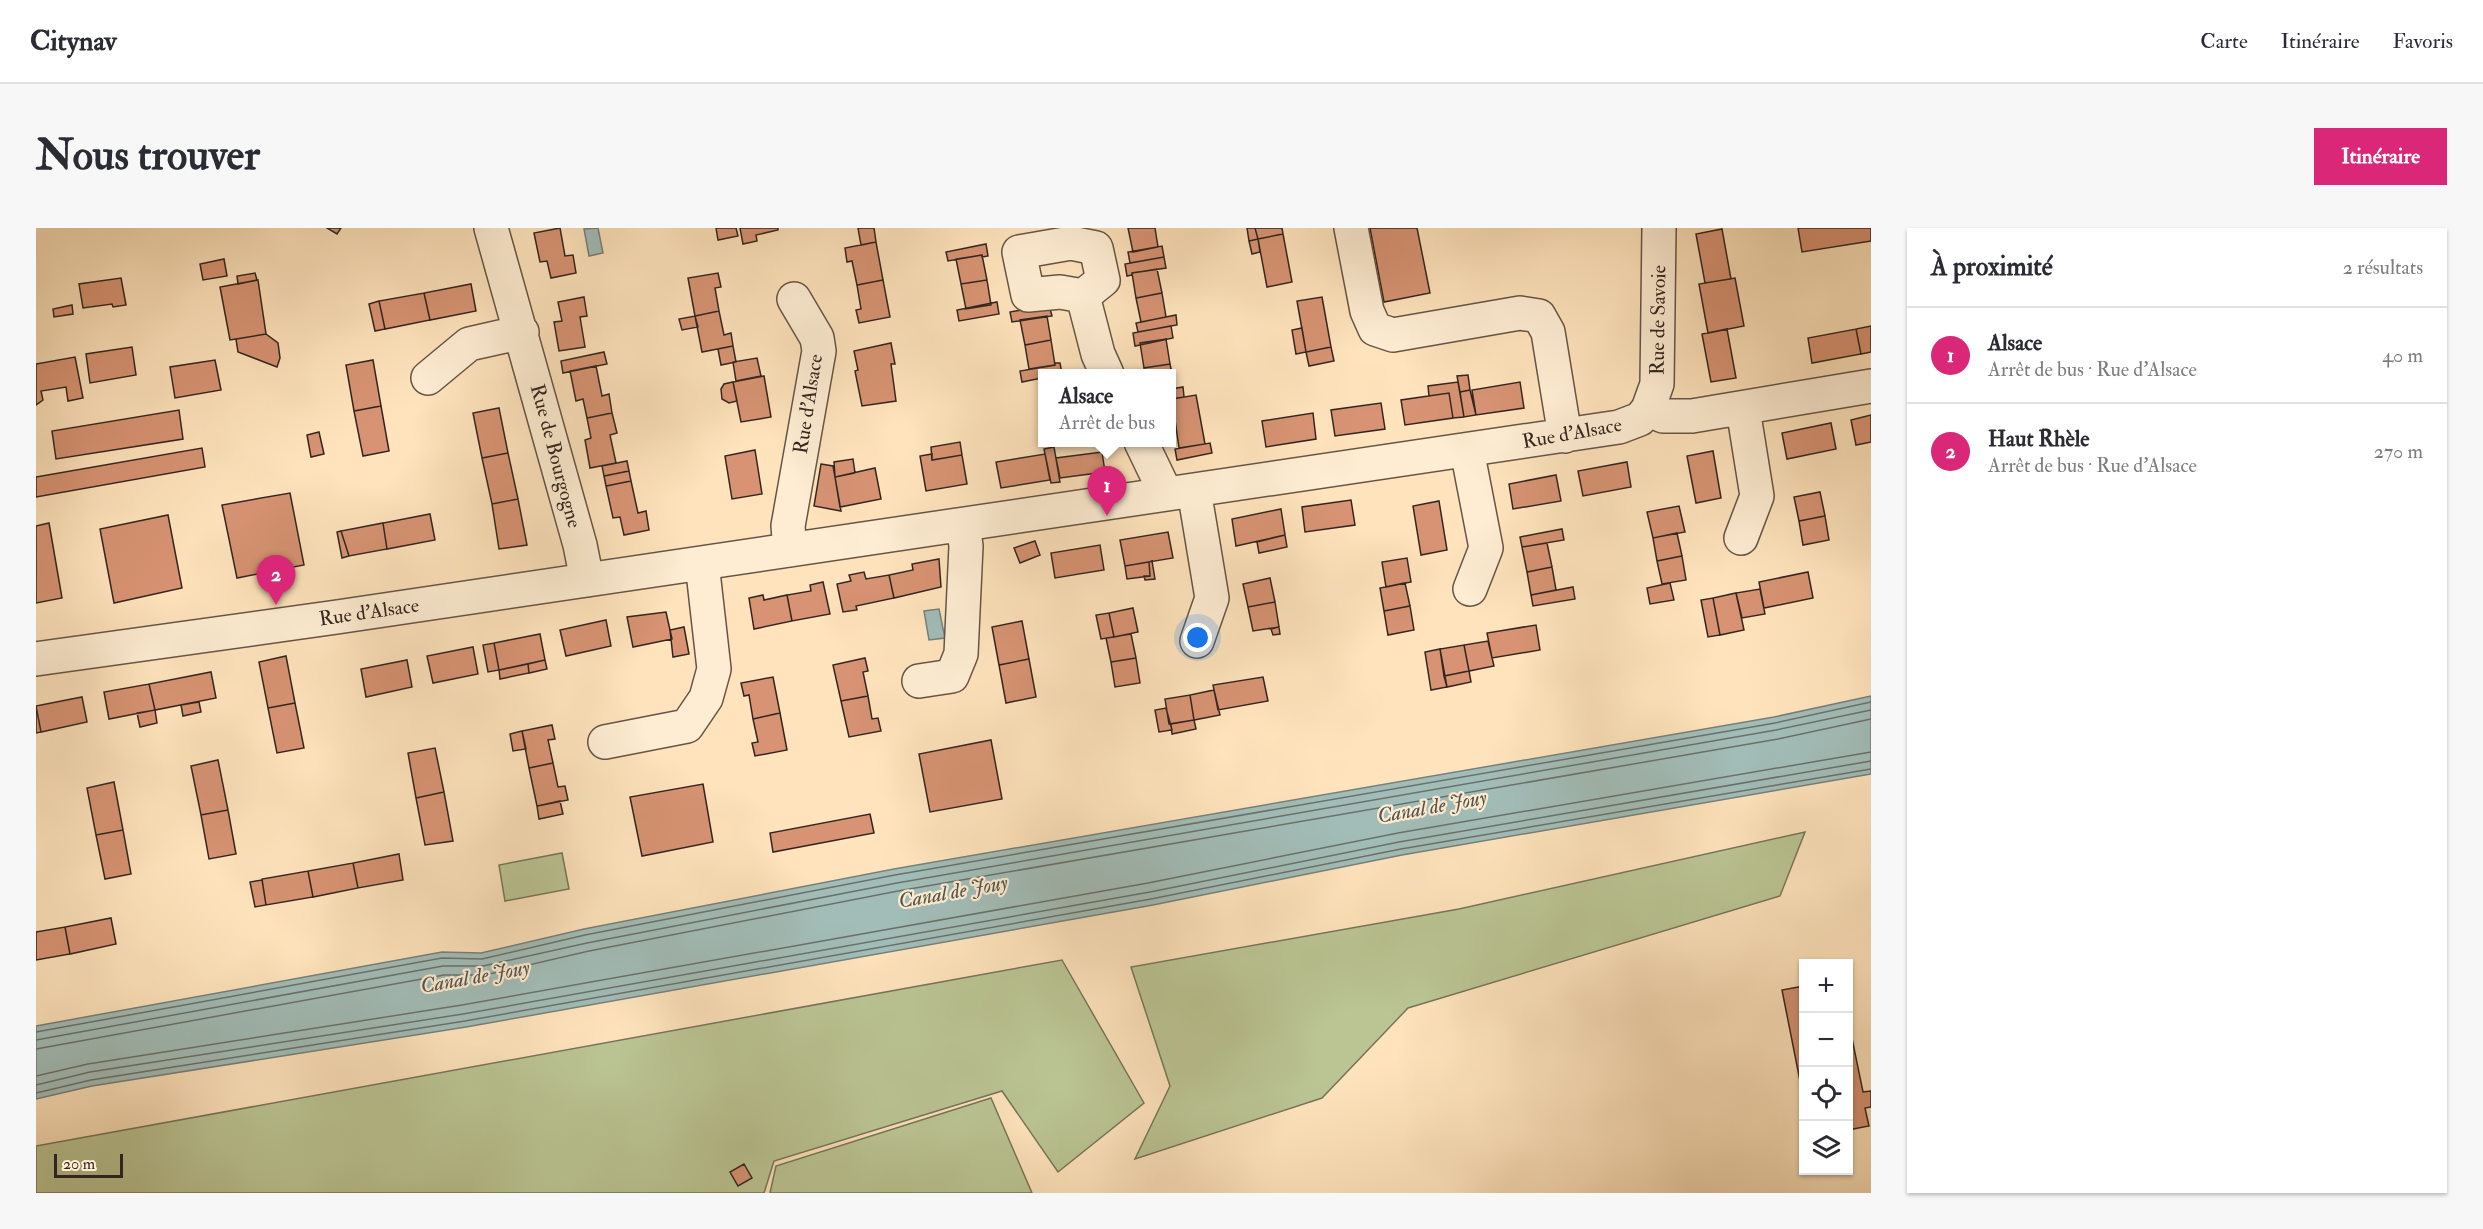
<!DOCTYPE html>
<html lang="fr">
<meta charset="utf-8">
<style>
:root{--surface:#fff;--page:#f7f7f7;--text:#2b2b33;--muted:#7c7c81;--line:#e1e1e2;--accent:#db2777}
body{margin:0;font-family:"IM FELL Double Pica",serif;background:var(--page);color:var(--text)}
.controls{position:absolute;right:18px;bottom:18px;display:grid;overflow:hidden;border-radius:0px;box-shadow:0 2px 4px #0004}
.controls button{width:54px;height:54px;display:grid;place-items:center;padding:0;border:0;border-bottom:2px solid var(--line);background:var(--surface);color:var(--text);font:30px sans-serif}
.scale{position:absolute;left:18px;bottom:15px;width:69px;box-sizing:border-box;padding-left:6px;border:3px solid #33261f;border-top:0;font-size:16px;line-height:21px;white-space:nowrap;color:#33261f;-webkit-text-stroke:4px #feedd3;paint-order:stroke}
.you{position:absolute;left:1162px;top:410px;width:21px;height:21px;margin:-15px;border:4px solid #fff;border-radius:50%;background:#1a73e8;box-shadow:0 0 0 9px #1a73e833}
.badge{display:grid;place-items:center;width:39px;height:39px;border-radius:50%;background:var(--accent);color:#fff;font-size:20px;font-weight:700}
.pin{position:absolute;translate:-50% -50px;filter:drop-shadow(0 2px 3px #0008)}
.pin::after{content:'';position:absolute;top:32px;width:21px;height:18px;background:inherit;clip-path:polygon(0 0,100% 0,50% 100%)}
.popup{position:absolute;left:1002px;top:141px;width:138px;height:78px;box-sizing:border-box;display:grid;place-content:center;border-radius:0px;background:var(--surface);filter:drop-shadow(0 2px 4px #0005);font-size:20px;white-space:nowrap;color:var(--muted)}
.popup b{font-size:22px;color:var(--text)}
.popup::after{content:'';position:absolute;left:50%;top:100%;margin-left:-12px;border:12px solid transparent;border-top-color:var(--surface)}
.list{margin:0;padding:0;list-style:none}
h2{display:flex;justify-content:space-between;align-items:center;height:78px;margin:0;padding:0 24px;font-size:26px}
h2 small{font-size:20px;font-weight:400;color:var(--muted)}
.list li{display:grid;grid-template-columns:39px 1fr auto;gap:18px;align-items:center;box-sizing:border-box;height:96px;padding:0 24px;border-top:2px solid var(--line)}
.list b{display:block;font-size:22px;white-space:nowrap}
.list p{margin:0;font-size:20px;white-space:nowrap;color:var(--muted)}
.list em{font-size:20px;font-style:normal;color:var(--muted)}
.icon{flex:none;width:33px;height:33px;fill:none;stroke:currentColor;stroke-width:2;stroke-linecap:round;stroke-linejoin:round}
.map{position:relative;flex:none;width:1835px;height:965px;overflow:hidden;border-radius:0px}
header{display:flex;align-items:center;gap:36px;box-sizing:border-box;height:84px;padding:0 30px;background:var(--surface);border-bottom:2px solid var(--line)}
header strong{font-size:28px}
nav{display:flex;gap:33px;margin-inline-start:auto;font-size:21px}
.intro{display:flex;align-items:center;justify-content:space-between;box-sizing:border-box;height:144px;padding:0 36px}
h1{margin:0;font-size:42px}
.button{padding:15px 27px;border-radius:0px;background:var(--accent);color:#fff;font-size:21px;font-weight:700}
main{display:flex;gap:36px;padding:0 36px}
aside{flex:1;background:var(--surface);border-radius:0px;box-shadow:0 2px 4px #0004}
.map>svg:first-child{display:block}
.green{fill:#bbc594;stroke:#77765a;stroke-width:1.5}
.water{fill:#a2bdb8;stroke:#76817b;stroke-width:1.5}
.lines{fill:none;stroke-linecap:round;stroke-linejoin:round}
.shore{stroke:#6a726c;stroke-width:1.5}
.building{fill:#d79373;stroke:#33261f;stroke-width:1.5}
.minor-casing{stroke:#665546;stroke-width:36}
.minor{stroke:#feedd3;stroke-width:33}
.labels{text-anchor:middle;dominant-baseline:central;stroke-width:4.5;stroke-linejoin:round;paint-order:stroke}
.street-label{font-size:20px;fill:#33261f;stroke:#feedd3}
.water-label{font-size:21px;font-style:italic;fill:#54534d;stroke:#feedd3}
</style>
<header>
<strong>Citynav</strong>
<nav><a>Carte</a><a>Itinéraire</a><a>Favoris</a></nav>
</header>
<div class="intro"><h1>Nous trouver</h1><a class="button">Itinéraire</a></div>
<main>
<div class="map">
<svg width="1835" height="965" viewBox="0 0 1835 965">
<rect width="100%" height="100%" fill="#fee3bc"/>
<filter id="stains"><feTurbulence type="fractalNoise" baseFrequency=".00333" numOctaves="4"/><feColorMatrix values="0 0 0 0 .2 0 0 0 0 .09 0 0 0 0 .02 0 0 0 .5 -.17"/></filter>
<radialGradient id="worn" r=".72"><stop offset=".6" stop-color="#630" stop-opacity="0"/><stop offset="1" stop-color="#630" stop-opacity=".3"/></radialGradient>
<path class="green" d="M1769 604 1744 668 1372 780 1286 870 1099 931 1134 858 1095 739 1423 681Z
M526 625 533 661 469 673 463 637Z
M1026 732 1108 875 1022 944 966 863 738 933 728 965H0V918Z
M955 870 996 965H734L740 938Z"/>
<path class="water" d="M562 0 567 25 553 28 548 1Z
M903 381 909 410 893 412 888 383Z
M1835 468V546L1366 627 1117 677 430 799 56 858 0 871V798L406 724 445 725 548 701 858 641 1738 489Z"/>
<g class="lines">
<path class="shore" d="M0 804 406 730 446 731 549 707 859 647 1739 495 1835 474
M0 812 407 738H447L551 715 861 655 1740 502 1835 482
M0 821 408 747H449L553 723 862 663 1742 511 1835 491
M0 848 52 836 426 777 1112 655 1362 605 1835 524
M0 857 54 844 427 786 1114 664 1363 614 1835 533
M0 865 55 852 429 793 1115 671 1365 621 1835 541"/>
</g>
<path class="building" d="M291 0H305L301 6Z
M524 0 529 28 537 27 540 45 515 50 511 33 504 34 498 5Z
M680 0H700L702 8 682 12Z
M704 0H742V2L720 7 721 13 707 16Z
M822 0H838L840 14 825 17Z
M1092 0H1119L1122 19 1097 24Z
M1211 0H1219L1222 11 1213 13Z
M1219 0H1246L1247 6 1222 11Z
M1334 0H1381L1394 65 1348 74Z
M1762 0H1835V13L1766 24Z
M1686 1 1695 51 1669 55 1660 6Z
M1247 6 1256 54 1231 59 1222 11Z
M1222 11 1224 24 1216 26 1213 13Z
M840 14 847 52 821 57 816 33 811 34 809 20Z
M950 16 952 28 946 29V27L912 33 910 24Z
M1126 18 1128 29 1094 35 1092 24Z
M946 27 951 52 925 56 920 31Z
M1128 29 1130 40 1096 45V47L1091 48 1089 36Z
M188 31 191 48 167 52 164 36Z
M1121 41 1126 65 1100 70 1096 45Z
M219 45 221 52 202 56 201 48Z
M682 45 685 59 679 60 683 83 659 88 652 50Z
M85 50 90 77 77 79 76 76 47 80 43 56Z
M1699 50 1708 98 1672 105 1663 56Z
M222 52 230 106 194 112 184 59Z
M847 52 854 89 823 95 820 82 825 81 821 57Z
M951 52 955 77 930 81 925 56Z
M435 56 440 83 394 92 388 65Z
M388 65 394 92 349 101 343 73Z
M1126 65 1130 89 1105 94 1100 70Z
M548 69 551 88 544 89 549 119 523 123 518 94 526 93 522 74Z
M1286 69 1295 119 1270 124 1261 73Z
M343 73 349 101 339 103 333 76Z
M961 74 963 86 923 93 921 82Z
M36 77 37 86 18 89 17 81Z
M1013 77 1016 88 976 94 974 84Z
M683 83 688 107 695 105 697 118 666 124 659 88Z
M1140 87 1141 97 1102 104 1100 95Z
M659 88 662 99 646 102 643 91Z
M1011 88 1015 112 989 117 984 92Z
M1135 98 1137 110 1099 118 1097 105Z
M1835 98V124L1825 126 1820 101Z
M1266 100 1270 124 1260 126 1256 102Z
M1691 101 1700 150 1675 154 1666 106Z
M1820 101 1825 126 1776 135 1772 110Z
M230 106 242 115 244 130 241 139 202 124 200 111Z
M1130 111 1134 136 1108 140 1104 115Z
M1015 112 1019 137 993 141 989 117Z
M855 115 859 136H855L860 173 826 178 819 143 822 142 818 123Z
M697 118 700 134 685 137 682 121Z
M96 119 100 147 54 155 50 126Z
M1295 119 1298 133 1273 138 1270 124Z
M568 124 571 136 527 145 525 133Z
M39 129 47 170 32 173 30 159 5 163 7 172 0 177V136Z
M721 130 725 148 700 153 697 134Z
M179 132 185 162 139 170 134 139Z
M337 132 345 178 318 183 310 137Z
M1019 135H1024L1026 146H1006V150L986 154 984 143 1019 137Z
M1134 136 1139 161H1136V146H1109L1108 140Z
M560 138 566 168 573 166 576 185 551 190 547 171 540 173 534 143Z
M1053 141V146H1030Z
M1432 147 1434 162 1424 164 1421 148Z
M728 148 735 189 705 194 697 154Z
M697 154 701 173 693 175 686 171 685 161 688 156Z
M1422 154 1428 189 1417 190 1413 165 1393 168 1392 158Z
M1484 154 1488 180 1440 187 1436 162Z
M1147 159 1148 169 1136 171V161Z
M1434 162 1440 187 1428 189 1424 164Z
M1413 165 1417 190 1369 197 1365 172Z
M1160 167 1169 216 1143 220 1136 171Z
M1345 175 1349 201 1299 208 1295 182Z
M345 178 353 223 327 228 318 183Z
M463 180 472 225 446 230 437 185Z
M143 182 147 211 20 231 16 203Z
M576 185 581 205 574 207 580 235 554 240 549 212 555 210 551 190Z
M1277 185 1280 211 1230 219 1226 193Z
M1835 187V214L1820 217 1815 192Z
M1795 195 1800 221 1751 231 1746 205Z
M283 204 288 226 275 229 271 207Z
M924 214 926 227 896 232 895 219Z
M1024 214H1045L1025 218Z
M1174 215 1176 225 1141 232 1139 221Z
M1018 219 1024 254 1015 255 1008 221Z
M166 220 169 239 0 269V249Z
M719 222 726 266 696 271 689 228Z
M1677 223 1685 270 1660 275 1651 228Z
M1066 224 1069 244 1024 250 1020 230Z
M472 225 482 271 456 276 446 230Z
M896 226V232L926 227 931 256 890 263 884 228Z
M1009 226 1014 252 965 260 960 234Z
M817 231 819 245 799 249 798 234Z
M591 233 593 243 568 248 566 238Z
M1591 234 1595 259 1547 268 1542 243Z
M785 236 797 238 805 283 778 278Z
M839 240 845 271 804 279 799 249Z
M593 243 595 253 570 258 568 248Z
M1520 247 1525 273 1477 281 1473 256Z
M595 253 602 285 610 283 613 302 588 307 584 289 577 290 570 258Z
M1784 264 1789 288 1763 293 1758 269Z
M254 265 268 337 201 350 186 277Z
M482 271 491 317 463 321 456 276Z
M1315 272 1319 297 1269 304 1266 279Z
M1403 273 1411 322 1385 327 1377 278Z
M1643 278 1649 304 1617 310 1611 284Z
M1245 281 1249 307 1200 318 1196 291Z
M394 286 399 312 351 321 347 295Z
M132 287 146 360 78 375 64 301Z
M1789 288 1793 312 1767 317 1763 293Z
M13 295 26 370 0 375V298Z
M347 295 351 321 313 328 305 303Z
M1526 301 1528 312 1486 319 1484 309Z
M305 303 313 328 306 330 301 304Z
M1132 304 1137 330 1089 338 1084 312Z
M1641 305 1646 328 1621 333 1617 310Z
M1249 307 1251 319 1223 325 1221 314Z
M999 313 1004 327 984 335 978 320Z
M1511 315 1516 339 1491 344 1486 319Z
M1064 317 1068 342 1019 350 1015 325Z
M1646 328 1650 352 1626 356 1621 333Z
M1371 330 1375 354 1350 359 1346 334Z
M903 331 905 359 858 370 853 347 877 342 876 336Z
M1116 333 1119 351 1109 352 1108 348H1114L1113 334Z
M1113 334 1114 348 1091 351 1089 338Z
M1516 339 1520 362 1495 367 1491 344Z
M828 344 830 351 853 347 858 370 820 378 821 382 807 384 801 356 815 353 813 347Z
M1772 344 1777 370 1728 380 1723 354Z
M1234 350 1239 374 1212 379 1207 356Z
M787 354 794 386 756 393 751 367 775 363 774 357Z
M1369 355 1374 378 1348 383 1344 360Z
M1634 355 1638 372 1614 376 1611 360Z
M1537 359 1539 371 1497 378 1495 367Z
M1724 361 1729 386 1706 390 1700 365Z
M1700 365 1708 402 1684 407 1677 370Z
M727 367 728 372 751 367 756 393 718 401 713 370Z
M1677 370 1684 407 1672 409 1665 372Z
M1239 374 1243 399 1217 403 1212 379Z
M1374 378 1378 402 1352 407 1348 383Z
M1097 380 1102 404 1078 409 1073 385Z
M630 384 636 411 597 419 591 389Z
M1073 385 1078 409 1065 411 1060 387Z
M570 392 575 418 530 428 524 402Z
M986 393 993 431 963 437 956 399Z
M1500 397 1504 422 1456 430 1451 405Z
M648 399 653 426 637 429 634 402Z
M1243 399 1244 406 1237 407 1235 401Z
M504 406 509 432 463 442 458 415Z
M1095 406 1100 430 1075 434 1070 410Z
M1452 413 1458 438 1433 443 1428 417Z
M458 415 463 442 452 444 447 417Z
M1428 417 1433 443 1408 448 1404 421Z
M437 419 442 446 397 455 391 428Z
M1404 421 1411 459 1395 462 1389 424Z
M250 428 259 475 232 480 223 434Z
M829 430 832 443 827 444 832 468 805 473 797 437Z
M1100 430 1104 455 1079 459 1075 434Z
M993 431 1000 469 970 475 963 437Z
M371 432 376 459 330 469 325 441Z
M509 432 511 441 493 445 492 436Z
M492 436 493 445 464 451 463 442Z
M1433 443 1435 454 1411 459 1408 448Z
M175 444 180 470 119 482 113 456Z
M737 449 744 485 717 491 713 467 708 468 705 455Z
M1227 449 1232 473 1182 482 1177 457Z
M113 456 119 482 73 491 68 464Z
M1178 462 1184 487 1158 492 1154 467Z
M1154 467 1158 492 1133 496 1129 471Z
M832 468 836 491 842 490 845 503 813 509 805 473Z
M46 469 51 494 5 504 0 478Z
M163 474 165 484 147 488 145 477Z
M259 475 268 520 241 525 232 480Z
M0 478 5 504 0 505Z
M1130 480 1136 502 1123 504 1119 482Z
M119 482 121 495 104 499 101 485Z
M744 485 751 522 719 528 716 515 722 514 717 491Z
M1158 492 1160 501 1136 506 1135 496Z
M516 497 519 511 512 512 517 535 493 540 486 503Z
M486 503 490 521 477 523 474 506Z
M955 512 966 571 894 584 883 526Z
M399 520 408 564 380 570 372 525Z
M182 532 192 582 165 587 155 538Z
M517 535 522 559 529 558 532 572 501 578 493 540Z
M78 554 87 602 60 607 51 560Z
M667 556 677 614 606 628 594 569Z
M408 564 417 613 389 617 380 570Z
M524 573 527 586 503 591 501 578Z
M192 582 200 626 173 631 165 587Z
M834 586 838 605 737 624 734 605Z
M87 602 95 646 69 651 60 607Z
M363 626 367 652 322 660 317 635Z
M317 635 322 660 277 669 272 643Z
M272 643 277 669 230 677 226 651Z
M226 652 230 677 219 679 214 654Z
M75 690 80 716 34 726 29 699Z
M29 699 34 726 0 732V704Z
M1768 758V873L1746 762Z
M1812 791 1827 864 1835 863V879L1829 880 1833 898 1812 902Z
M708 936 716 950 702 958 694 944Z"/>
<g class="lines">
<g class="minor-casing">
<path id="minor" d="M455 0 544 317 551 352
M1315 0 1331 83 1339 101 1357 107 1484 85 1503 88 1512 104 1529 208
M1035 15 1060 20 1067 52 1047 68 1024 64 992 67 983 24Z
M1047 68 1062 126 1071 146
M392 150 433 116 486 104
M1612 181 1627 188H1656L1835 158
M1105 214 1130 266
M1431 222 1450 320 1434 361
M1158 262 1176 370 1161 413
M1705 310 1721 268 1707 181
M754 322 752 298 783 123 781 110 758 71
M0 431 301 389 1583 199 1604 191 1612 181 1621 156 1623 0
M883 453 916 448 925 426 930 318 927 297
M569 514 651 498 670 470 678 441 666 335"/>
</g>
<use href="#minor" class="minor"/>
</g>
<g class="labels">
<g class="street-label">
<text transform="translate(1622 92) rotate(-89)">Rue de Savoie</text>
<text transform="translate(772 176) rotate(-81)">Rue d'Alsace</text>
<text transform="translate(1536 205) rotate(-10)">Rue d'Alsace</text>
<text transform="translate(520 228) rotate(75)">Rue de Bourgogne</text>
<text transform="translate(333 384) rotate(-8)">Rue d'Alsace</text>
</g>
<g class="water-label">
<text transform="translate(1396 579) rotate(-10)">Canal de Jouy</text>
<text transform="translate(917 664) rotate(-10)">Canal de Jouy</text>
<text transform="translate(439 749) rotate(-10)">Canal de Jouy</text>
</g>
</g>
<rect width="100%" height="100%" filter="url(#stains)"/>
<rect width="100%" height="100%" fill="url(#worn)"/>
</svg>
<div class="controls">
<button>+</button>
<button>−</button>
<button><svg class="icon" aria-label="locate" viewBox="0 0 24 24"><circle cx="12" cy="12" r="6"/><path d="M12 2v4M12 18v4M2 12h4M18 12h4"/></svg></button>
<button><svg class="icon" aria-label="layers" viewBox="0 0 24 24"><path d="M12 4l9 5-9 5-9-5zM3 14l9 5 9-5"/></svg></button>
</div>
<div class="scale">20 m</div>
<div class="you"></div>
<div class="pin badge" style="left:1071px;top:288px">1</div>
<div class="popup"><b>Alsace</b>Arrêt de bus</div>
<div class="pin badge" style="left:240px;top:377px">2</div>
</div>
<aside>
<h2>À proximité<small>2 résultats</small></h2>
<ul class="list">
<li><span class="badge">1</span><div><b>Alsace</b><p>Arrêt de bus · Rue d'Alsace</p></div><em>40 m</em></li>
<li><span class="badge">2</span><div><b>Haut Rhèle</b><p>Arrêt de bus · Rue d'Alsace</p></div><em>270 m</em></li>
</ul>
</aside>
</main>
